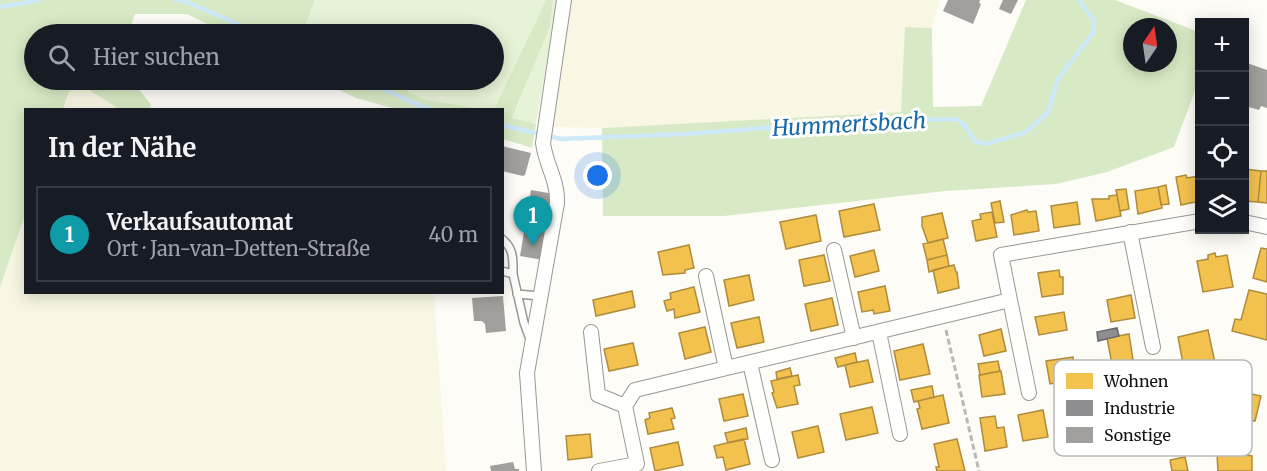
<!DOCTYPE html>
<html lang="de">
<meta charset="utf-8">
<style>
:root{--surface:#171b24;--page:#242831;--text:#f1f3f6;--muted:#9ea1a6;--line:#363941;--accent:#0b8043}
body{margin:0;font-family:Merriweather,serif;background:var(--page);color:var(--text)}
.controls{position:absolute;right:18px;top:18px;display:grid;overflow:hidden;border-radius:0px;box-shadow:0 3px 15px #0003}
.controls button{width:54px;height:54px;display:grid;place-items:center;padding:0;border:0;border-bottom:2px solid var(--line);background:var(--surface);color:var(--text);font:30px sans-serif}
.compass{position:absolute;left:1123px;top:18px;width:54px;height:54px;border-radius:50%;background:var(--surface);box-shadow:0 3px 15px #0003;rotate:13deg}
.you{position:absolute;left:598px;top:176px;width:21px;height:21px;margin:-15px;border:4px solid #fff;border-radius:50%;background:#1a73e8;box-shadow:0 0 0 9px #1a73e833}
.badge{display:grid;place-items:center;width:39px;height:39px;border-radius:50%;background:var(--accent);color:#fff;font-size:20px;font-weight:700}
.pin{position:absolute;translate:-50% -50px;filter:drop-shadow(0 2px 3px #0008)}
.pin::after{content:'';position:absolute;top:32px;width:21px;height:18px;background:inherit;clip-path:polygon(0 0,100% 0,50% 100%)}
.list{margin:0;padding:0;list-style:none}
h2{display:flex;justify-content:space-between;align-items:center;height:78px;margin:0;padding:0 24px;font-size:26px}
h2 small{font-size:20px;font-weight:400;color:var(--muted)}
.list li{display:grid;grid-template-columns:39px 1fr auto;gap:18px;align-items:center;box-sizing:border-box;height:96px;margin:0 12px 12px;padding:0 12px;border:2px solid var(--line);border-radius:0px}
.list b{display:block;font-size:22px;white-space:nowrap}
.list p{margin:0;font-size:20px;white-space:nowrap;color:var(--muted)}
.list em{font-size:20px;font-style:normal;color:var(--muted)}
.icon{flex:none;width:33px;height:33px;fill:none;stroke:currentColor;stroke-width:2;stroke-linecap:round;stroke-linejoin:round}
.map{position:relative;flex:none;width:1267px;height:471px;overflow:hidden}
.search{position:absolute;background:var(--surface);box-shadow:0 3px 15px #0003;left:24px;top:24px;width:480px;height:66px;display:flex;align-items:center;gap:15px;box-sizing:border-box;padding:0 21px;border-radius:33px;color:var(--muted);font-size:22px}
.panel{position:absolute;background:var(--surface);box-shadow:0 3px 15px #0003;left:24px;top:108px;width:480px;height:186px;border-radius:0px}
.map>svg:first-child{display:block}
.farmland{fill:#f9f7e4}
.green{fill:#e7f3d7}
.forest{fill:#d8eac5;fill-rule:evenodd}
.homes{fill:#f2c14e;stroke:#ae8c3c;stroke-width:1.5}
.industry{fill:#8d8d92;stroke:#68686b;stroke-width:1.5}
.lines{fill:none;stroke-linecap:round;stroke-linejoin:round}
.stream{stroke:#cde8f7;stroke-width:4.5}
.building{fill:#a19f9c}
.service-casing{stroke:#979795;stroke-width:10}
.minor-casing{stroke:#979795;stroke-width:16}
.path{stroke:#b9b9b8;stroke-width:3;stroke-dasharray:6 3;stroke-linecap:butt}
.service{stroke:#fffffe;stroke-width:7}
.minor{stroke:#fffffe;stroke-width:14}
.labels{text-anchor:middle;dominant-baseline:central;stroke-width:6;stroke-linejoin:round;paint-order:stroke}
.water-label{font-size:22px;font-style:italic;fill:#1768a6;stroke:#fff}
.key{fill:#fff;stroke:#b8b8b8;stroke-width:1.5}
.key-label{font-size:16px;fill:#111}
</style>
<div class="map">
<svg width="1267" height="471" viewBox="0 0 1267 471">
<rect width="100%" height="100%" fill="#fdfcf7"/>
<path class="farmland" d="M569 0H939L932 28 905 27 902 112 602 128 549 127Z
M73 80H74L119 109 63 110Z
M25 215 26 292H428L434 295 446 471H0V287Z"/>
<path class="green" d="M315 0H546L494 109H481L423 99 385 80H494V34H302Z
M553 0H558L536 124 512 119 550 27Z"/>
<path class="forest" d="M0 0H315L302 34H228L187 14H135L128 34H34V80H73L63 109 26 110 25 215 0 287Z
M546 0H553L550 27 512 118 536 124 532 148 503 139 502 110 494 109Z
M1026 0H1115L1199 32V80L1174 147 1107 172 1056 184 945 191 724 216H603L602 128 901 112 905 27 932 28 933 107 981 106ZM1132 27H1168V63H1132Z
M74 80H132L151 105 150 109H119Z
M318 80H385L423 99 481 109H396L356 98Z"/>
<path class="homes" d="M1244 169 1261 171 1258 202 1244 201Z
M1261 171H1267V203L1258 202Z
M1186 175 1187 178 1199 176 1200 201 1181 205 1176 177Z
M1166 185 1169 204 1161 205 1158 187Z
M1158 187 1162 208 1138 214 1135 191Z
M1126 189 1129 209 1120 211 1116 190Z
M1117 195 1121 216 1096 221 1092 199H1109V196Z
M1000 201 1004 222 995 223 991 203Z
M1077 202 1080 224 1054 228 1051 206Z
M874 204 880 230 844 237 839 211Z
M1027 210 1028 212 1036 211 1039 231 1014 235 1011 215Z
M992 212 997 237 976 241 972 221 981 219 980 214Z
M942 213 948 238 928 243 922 226V217Z
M816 215 821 241 786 249 780 222Z
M943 239 947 255 927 260 923 244Z
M689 245 694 268 685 270V273L663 275 658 252Z
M1261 248 1267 249V282L1253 278Z
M874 250 879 271 855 277 850 256Z
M1215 253 1216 257 1227 255 1233 287 1203 292 1197 261 1208 259V255Z
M824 255 830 281 804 286 799 260Z
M947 255 949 266 929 272 927 260Z
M954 265 956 272H957L959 288 938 293 933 270Z
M1059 270 1060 277H1063V294L1042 297 1038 273Z
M749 275 754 300 729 306 724 280Z
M885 286 890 311 874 314 873 310 862 312 858 292Z
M694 287 700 312 675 318 674 309 667 311 664 301 671 299 670 293Z
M1249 290 1267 294V340L1232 331 1235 319 1241 320Z
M632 291 635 307 596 316 593 300Z
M1131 295 1135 318 1111 322 1107 300Z
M832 298 838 325 811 331 805 304Z
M1064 312 1067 330 1039 335 1035 317Z
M759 317 764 342 737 348 731 323Z
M705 327 711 352 685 359 679 333Z
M1001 329 1006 351 984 356 979 335Z
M1208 330 1215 363 1184 369 1178 337Z
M1129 334 1133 360 1112 364 1107 338Z
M633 343 638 365 609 371 604 349Z
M923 344 930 374 900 380 894 351Z
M855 353 857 362 838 367 835 358Z
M1073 357 1075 370H1071L1072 380 1050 384 1046 361Z
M868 360 873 382 850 387 845 365Z
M998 361 1000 371 980 375 978 364Z
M790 368 792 376 777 379 776 372Z
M1001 371 1005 394 982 397 979 375Z
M798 375 800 385 794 386 798 404 777 408 772 393 774 392 771 381Z
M932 386 934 397 914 402 911 390Z
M1238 391 1261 396 1255 421 1217 413 1220 402 1234 405Z
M743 394 748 416 724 421 719 399Z
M943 395 949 423 922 429 917 409 920 408 918 401Z
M872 407 878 433 846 440 840 414Z
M672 408 675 418 671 419 674 429 648 434 645 420 650 418 649 413Z
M1043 410 1048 437 1023 441 1018 415Z
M995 416 997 428 1004 427 1007 447 985 451 980 418Z
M818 426 824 452 798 458 792 432Z
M746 428 748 439 728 443 725 433Z
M590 434 592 457 568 460 566 436Z
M744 439 750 464 726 470 723 457 717 458 714 446Z
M957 439 965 471H937L936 467H939L934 444Z
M678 442 683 465 655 471 650 448Z
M1226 452 1252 456V471H1218L1217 454Z
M1185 457 1188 471H1172L1170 460Z"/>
<path class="industry" d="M1117 328 1119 336 1098 341 1097 332Z"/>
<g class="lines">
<path class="stream" d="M175 0H182L261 34
M0 7 39 0
M363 80 423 107 435 110
M502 125 561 139 686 134 843 122 957 119 965 126 975 141 987 144 1026 132 1048 112 1058 79 1093 33 1094 21 1079 0"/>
</g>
<path class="building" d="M948 0H980L979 3 981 4 973 24 943 11Z
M1003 0H1018L1011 14 999 9Z
M1244 62 1267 70V108L1261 106 1259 110 1245 106Z
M502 146 531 153 525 175 523 176 502 171Z
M531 190 554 194 543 260 520 256Z
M503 296 506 331 486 333 485 324 482 321H474L472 298Z
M513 462 515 469H519V471H491L490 466Z"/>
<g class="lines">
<g class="service-casing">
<path id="service" d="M502 239C514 249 513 259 513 274
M502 271 513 274 524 323 530 339
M517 294 540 296"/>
</g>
<g class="minor-casing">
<path id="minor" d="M1244 222 1267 227
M1130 232 1153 347
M834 250 854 338
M706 276 726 368
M1010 300 1029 393
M591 332 598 395 625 406
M879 332 900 434
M750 363 772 460
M534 471 527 373 557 203C558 180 546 166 543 143L564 0
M599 471 637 464 625 406 635 390 1010 300 1001 255 1200 221"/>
</g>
<path class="path" d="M946 330 979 471"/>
<use href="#service" class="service"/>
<use href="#minor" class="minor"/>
</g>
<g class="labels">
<g class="water-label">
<text transform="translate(849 124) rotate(-3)">Hummertsbach</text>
</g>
</g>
<rect x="1054" y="360" width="198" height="96" rx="9" class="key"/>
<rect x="1066" y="373" width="27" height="16" fill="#f2c14e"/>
<rect x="1066" y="400" width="27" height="16" fill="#8d8d92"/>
<rect x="1066" y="427" width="27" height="16" fill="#a19f9c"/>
<g class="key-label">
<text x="1104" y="387">Wohnen</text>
<text x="1104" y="414">Industrie</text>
<text x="1104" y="441">Sonstige</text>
</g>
</svg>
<div class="controls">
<button>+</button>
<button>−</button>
<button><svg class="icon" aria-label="locate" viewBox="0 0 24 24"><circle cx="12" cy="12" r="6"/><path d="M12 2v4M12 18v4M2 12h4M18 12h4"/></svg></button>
<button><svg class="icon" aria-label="layers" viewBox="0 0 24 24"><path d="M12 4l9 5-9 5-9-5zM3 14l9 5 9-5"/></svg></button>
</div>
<svg class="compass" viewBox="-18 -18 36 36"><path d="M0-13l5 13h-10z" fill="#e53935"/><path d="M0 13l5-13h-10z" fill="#9ea1a6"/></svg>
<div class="you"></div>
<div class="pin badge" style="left:533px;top:246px;background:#0f9aa8">1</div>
<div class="search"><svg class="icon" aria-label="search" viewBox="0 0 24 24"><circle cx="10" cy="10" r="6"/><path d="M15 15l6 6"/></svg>Hier suchen</div>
<section class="panel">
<h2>In der Nähe<small></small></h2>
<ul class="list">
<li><span class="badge" style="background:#0f9aa8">1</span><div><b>Verkaufsautomat</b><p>Ort · Jan-van-Detten-Straße</p></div><em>40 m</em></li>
</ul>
</section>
</div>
